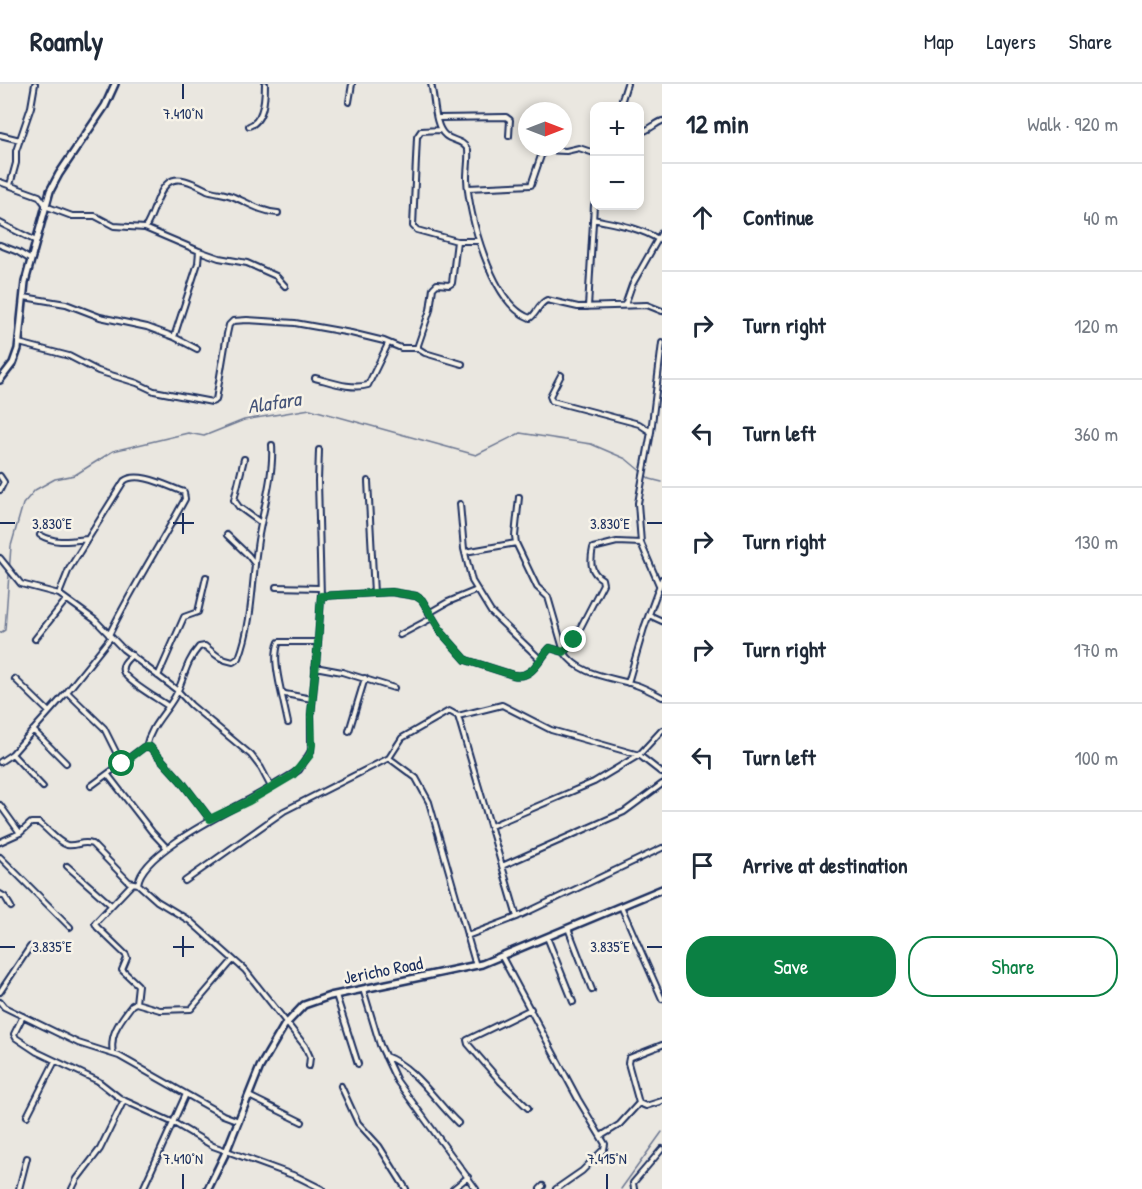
<!DOCTYPE html>
<meta charset="utf-8">
<style>
:root{--surface:#fff;--page:#f6f6f7;--text:#1f2937;--muted:#747a83;--line:#e0e1e3;--accent:#0b8043}
body{margin:0;font-family:"Patrick Hand",sans-serif;background:var(--page);color:var(--text)}
.controls{position:absolute;right:18px;top:18px;display:grid;overflow:hidden;border-radius:12px;box-shadow:0 3px 9px #0003}
.controls button{width:54px;height:54px;display:grid;place-items:center;padding:0;border:0;border-bottom:2px solid var(--line);background:var(--surface);color:var(--text);font:30px sans-serif}
.compass{position:absolute;left:518px;top:18px;width:54px;height:54px;border-radius:50%;background:var(--surface);box-shadow:0 3px 9px #0003;rotate:90deg}
.stop{position:absolute;width:18px;height:18px;margin:-14px;border:4px solid #0b8043;border-radius:50%;background:#fff}
.stop.end{background:#0b8043;border-color:#fff;box-shadow:0 2px 6px #0008}
.list{margin:0;padding:0;list-style:none}
h2{display:flex;justify-content:space-between;align-items:center;height:78px;margin:0;padding:0 24px;font-size:26px}
h2 small{font-size:20px;font-weight:400;color:var(--muted)}
.list li{display:grid;grid-template-columns:39px 1fr auto;gap:18px;align-items:center;box-sizing:border-box;height:108px;padding:0 24px;border-top:2px solid var(--line)}
.list b{display:block;font-size:22px;white-space:nowrap}
.list em{font-size:20px;font-style:normal;color:var(--muted)}
.actions{display:flex;gap:12px;padding:18px 24px}
.actions a{flex:1;padding:14px 0;border:2px solid var(--accent);border-radius:24px;text-align:center;font-size:21px;color:var(--accent)}
.actions .main{background:var(--accent);color:#fff}
.icon{flex:none;width:33px;height:33px;fill:none;stroke:currentColor;stroke-width:2;stroke-linecap:round;stroke-linejoin:round}
.map{position:relative;flex:none;width:662px;height:1105px;overflow:hidden}
header{display:flex;align-items:center;gap:36px;box-sizing:border-box;height:84px;padding:0 30px;background:var(--surface);border-bottom:2px solid var(--line)}
header strong{font-size:28px}
nav{display:flex;gap:33px;margin-inline-start:auto;font-size:21px}
main{display:flex}
aside{flex:1;background:var(--surface)}
.map>svg:first-child{display:block}
.lines{fill:none;stroke-linecap:round;stroke-linejoin:round}
.stream{stroke:#6d7892;stroke-width:1.5}
.minor-casing{stroke:#1b2f5e;stroke-width:8}
.tertiary-casing{stroke:#1b2f5e;stroke-width:10}
.minor{stroke:#f7f3e8;stroke-width:4}
.tertiary{stroke:#f7f3e8;stroke-width:5}
.route{stroke:#0b8043;stroke-width:8}
.ticks{fill:none;stroke:#1b2f5e;stroke-width:2}
.labels{text-anchor:middle;dominant-baseline:central;stroke-width:5;stroke-linejoin:round;paint-order:stroke}
.street-label{font-size:18px;fill:#1b2f5e;stroke:#f7f3e8}
.water-label{font-size:20px;font-style:italic;fill:#445378;stroke:#f7f3e8}
.ticks-label{font-size:15px;text-anchor:middle;fill:#1b2f5e;stroke:#f7f3e8;stroke-width:5;stroke-linejoin:round;paint-order:stroke}
</style>
<header>
<strong>Roamly</strong>
<nav><a>Map</a><a>Layers</a><a>Share</a></nav>
</header>
<main>
<div class="map">
<svg width="662" height="1105" viewBox="0 0 662 1105">
<rect width="100%" height="100%" fill="#eae7e0"/>
<filter id="ink" filterUnits="userSpaceOnUse"><feTurbulence type="fractalNoise" baseFrequency=".0167" numOctaves="2"/><feDisplacementMap in="SourceGraphic" scale="12" xChannelSelector="R" yChannelSelector="G"/><feConvolveMatrix kernelMatrix="1 2 1 2 8 2 1 2 1" color-interpolation-filters="sRGB"/></filter>
<g filter="url(#ink)">
<g class="lines">
<path class="stream" d="M0 549 5 546 11 462 23 420 35 406 55 395 75 391 113 367 188 349 204 352 244 336 310 325 476 371 520 349 591 360 626 375 650 395 662 398
M621 1105 662 1048"/>
<g class="minor-casing">
<path id="minor" d="M431 0C435 14 434 42 445 51 453 58 462 55 468 66 469 75 467 84 467 94 468 130 492 221 530 234 537 230 538 220 547 216L578 223 647 221 662 227
M349 18 352 0
M620 22 627 0
M438 34 506 33 510 36 509 52
M249 42C264 37 265 14 265 0
M440 46 421 47 417 53 413 142 417 146 457 157
M640 48C649 47 654 40 662 37
M0 51 20 56
M0 98 39 112 45 120
M10 101 16 79V67L31 23 35 0
M468 104 531 101 543 66 566 67 579 64 594 69
M45 122 72 132H95L114 142 145 144 199 167 219 174 247 179 276 192 285 202
M593 135C616 140 638 143 658 155
M0 139 36 157
M145 144C154 131 157 108 168 99 179 90 197 101 207 106 216 109 226 109 234 113 248 119 262 128 278 129
M0 161 18 168 31 176
M24 213 66 220 100 233 147 243 174 253 197 265
M625 221 632 201 662 148
M588 223 594 121
M174 253 198 179 199 167
M19 259 69 272 98 287 137 299 154 307 212 318 216 316 227 250 229 241 233 237 247 236 295 239 351 249 384 257 401 264H417L425 269 462 280
M417 264 430 226 433 204 437 200 449 201 452 199 457 157H479
M561 291 550 312 552 317 639 340 651 348
M315 294C331 298 352 306 368 301L388 260
M244 375 234 416 239 423 261 439
M0 392 4 398 0 406
M368 397 374 509
M519 413 515 452 516 459 537 503 548 513 564 568C579 592 612 593 636 601 645 604 654 609 662 613
M460 420 464 465 472 497 491 528 541 576
M40 451C56 460 69 457 87 455
M227 451 248 471 255 480
M465 468 516 459
M0 474 21 500 59 510 95 536 123 565 178 607 191 621 251 671 261 684 271 703C243 721 142 765 138 800L157 817 190 837 245 886 305 962 310 973 309 982
M659 501 641 459 638 419 651 348 662 259
M276 503 319 504
M59 510 69 485 124 397C138 386 169 403 184 408L185 415C160 461 132 504 109 551
M321 512 391 508 416 512 422 516 442 549 466 576 513 591C533 595 538 576 550 564L564 568
M429 529 448 518 477 506
M649 531 662 537
M400 551 432 534
M111 553 67 608 104 644 122 680
M35 555 66 516
M565 567 574 556 603 500 602 495C590 488 590 478 593 464L617 458 641 459
M132 571C128 575 121 580 123 587 126 597 158 615 168 622
M315 583 342 588 394 604
M158 592 184 533 198 528 206 493
M15 595 49 628
M628 599 644 544 662 495
M281 607 288 639
M312 615 285 610 281 607C278 593 273 571 279 558H318
M458 632 502 621 551 646 639 671 662 689
M33 646 66 679
M349 647 365 594
M146 663C150 643 164 631 174 614 184 598 184 580 199 563L205 562C215 570 220 576 233 578L239 574C253 538 252 494 258 456 263 426 274 391 272 361
M12 670 67 608
M389 674 402 654 449 627 458 632 517 833 467 852
M0 678 12 670 43 703
M108 691 152 748 167 764
M91 702 144 663H150L181 697 210 735
M271 703 299 686 311 667V631L318 558 321 512 318 397 319 366
M0 721 20 749
M491 742 594 698 639 671 662 646
M0 758 20 749 31 739H39C48 745 57 758 67 761 76 763 82 756 92 760L129 798 138 800
M0 773 70 843
M67 782 111 821
M502 782 624 728 662 700
M185 797 284 727 389 674 416 694 429 718 476 882
M0 810 5 813 11 823
M621 822 662 915
M517 833 662 764
M568 844 592 906
M547 853 573 918
M502 873 578 1015 605 1060 604 1065 582 1087 556 1105
M363 905 380 961 397 997 476 1105
M0 908 30 863
M336 911 358 980
M0 918 4 923 78 959 119 972 223 1031 239 1037
M136 919 160 926 191 925 233 876
M23 932 14 950 16 954 37 968 98 997 121 1015 174 1039 213 1062 298 1093 322 1105
M113 969C109 949 121 936 132 921L136 919 138 901 122 886 127 874 126 871 97 843 95 839 132 800
M385 972C414 982 436 1018 458 1039
M341 1002 358 1039 379 1062 406 1105
M249 1012 302 1038
M639 1019 646 1022 662 1017
M528 1024 500 997 468 960 467 956 531 925
M27 1032 55 977
M601 1052 619 1041 639 1019 628 979 629 974 662 961
M19 1105 27 1074
M72 1105 77 1095 100 1065 124 1016
M143 1105 186 1010
M453 1105 468 1093
M540 1105 543 1102
M634 1105 633 1099 662 1065"/>
</g>
<g class="tertiary-casing">
<path id="tertiary" d="M0 296 13 279 18 265 25 198 50 107 59 90 105 22 115 0
M208 1105 226 1068 260 983 284 942 304 921 330 912 482 880 662 805"/>
</g>
<use href="#minor" class="minor"/>
<use href="#tertiary" class="tertiary"/>
</g>
</g>
<g class="lines" filter="url(#ink)">
<path class="route" d="M122 680 144 663H150L181 697 210 735 249 717 293 691 310 671 312 661 311 631 318 558 321 512 392 508 416 512 422 516 442 549 466 576 513 591C533 595 538 576 550 564L564 568 574 556"/>
</g>
<path class="ticks" d="M183 0V15M183 429V450M0 439H15M173 439H194M647 439H662M183 852V873M0 863H15M173 863H194M647 863H662M183 1090V1105M607 1090V1105"/>
<g class="labels">
<g class="street-label">
<text transform="translate(383 886) rotate(-11)">Jericho Road</text>
</g>
<g class="water-label">
<text transform="translate(274 318) rotate(-9)">Alafara</text>
</g>
</g>
<g class="ticks-label">
<text x="183" y="35">7.410°N</text>
<text x="52" y="445">3.830°E</text>
<text x="610" y="445">3.830°E</text>
<text x="610" y="868">3.835°E</text>
<text x="52" y="868">3.835°E</text>
<text x="183" y="1080">7.410°N</text>
<text x="607" y="1080">7.415°N</text>
</g>
</svg>
<div class="controls">
<button>+</button>
<button>−</button>
</div>
<svg class="compass" viewBox="-18 -18 36 36"><path d="M0-13l5 13h-10z" fill="#e53935"/><path d="M0 13l5-13h-10z" fill="#747a83"/></svg>
<div class="stop" style="left:122px;top:680px"></div>
<div class="stop end" style="left:574px;top:556px"></div>
</div>
<aside>
<h2>12 min<small>Walk · 920 m</small></h2>
<ul class="list">
<li><svg class="icon" aria-label="ahead" viewBox="0 0 24 24"><path d="M12 20V5M6 11l6-6 6 6"/></svg><div><b>Continue</b></div><em>40 m</em></li>
<li><svg class="icon" aria-label="right" viewBox="0 0 24 24"><path d="M7 20v-9h11M14 6l5 5-5 5"/></svg><div><b>Turn right</b></div><em>120 m</em></li>
<li><svg class="icon" aria-label="left" viewBox="0 0 24 24"><path d="M17 20v-9H6M10 6l-5 5 5 5"/></svg><div><b>Turn left</b></div><em>360 m</em></li>
<li><svg class="icon" aria-label="right" viewBox="0 0 24 24"><path d="M7 20v-9h11M14 6l5 5-5 5"/></svg><div><b>Turn right</b></div><em>130 m</em></li>
<li><svg class="icon" aria-label="right" viewBox="0 0 24 24"><path d="M7 20v-9h11M14 6l5 5-5 5"/></svg><div><b>Turn right</b></div><em>170 m</em></li>
<li><svg class="icon" aria-label="left" viewBox="0 0 24 24"><path d="M17 20v-9H6M10 6l-5 5 5 5"/></svg><div><b>Turn left</b></div><em>100 m</em></li>
<li><svg class="icon" aria-label="arrive" viewBox="0 0 24 24"><path d="M6 21V4h12l-3 4 3 4H6"/></svg><div><b>Arrive at destination</b></div></li>
</ul>
<div class="actions"><a class="main">Save</a><a>Share</a></div>
</aside>
</main>
